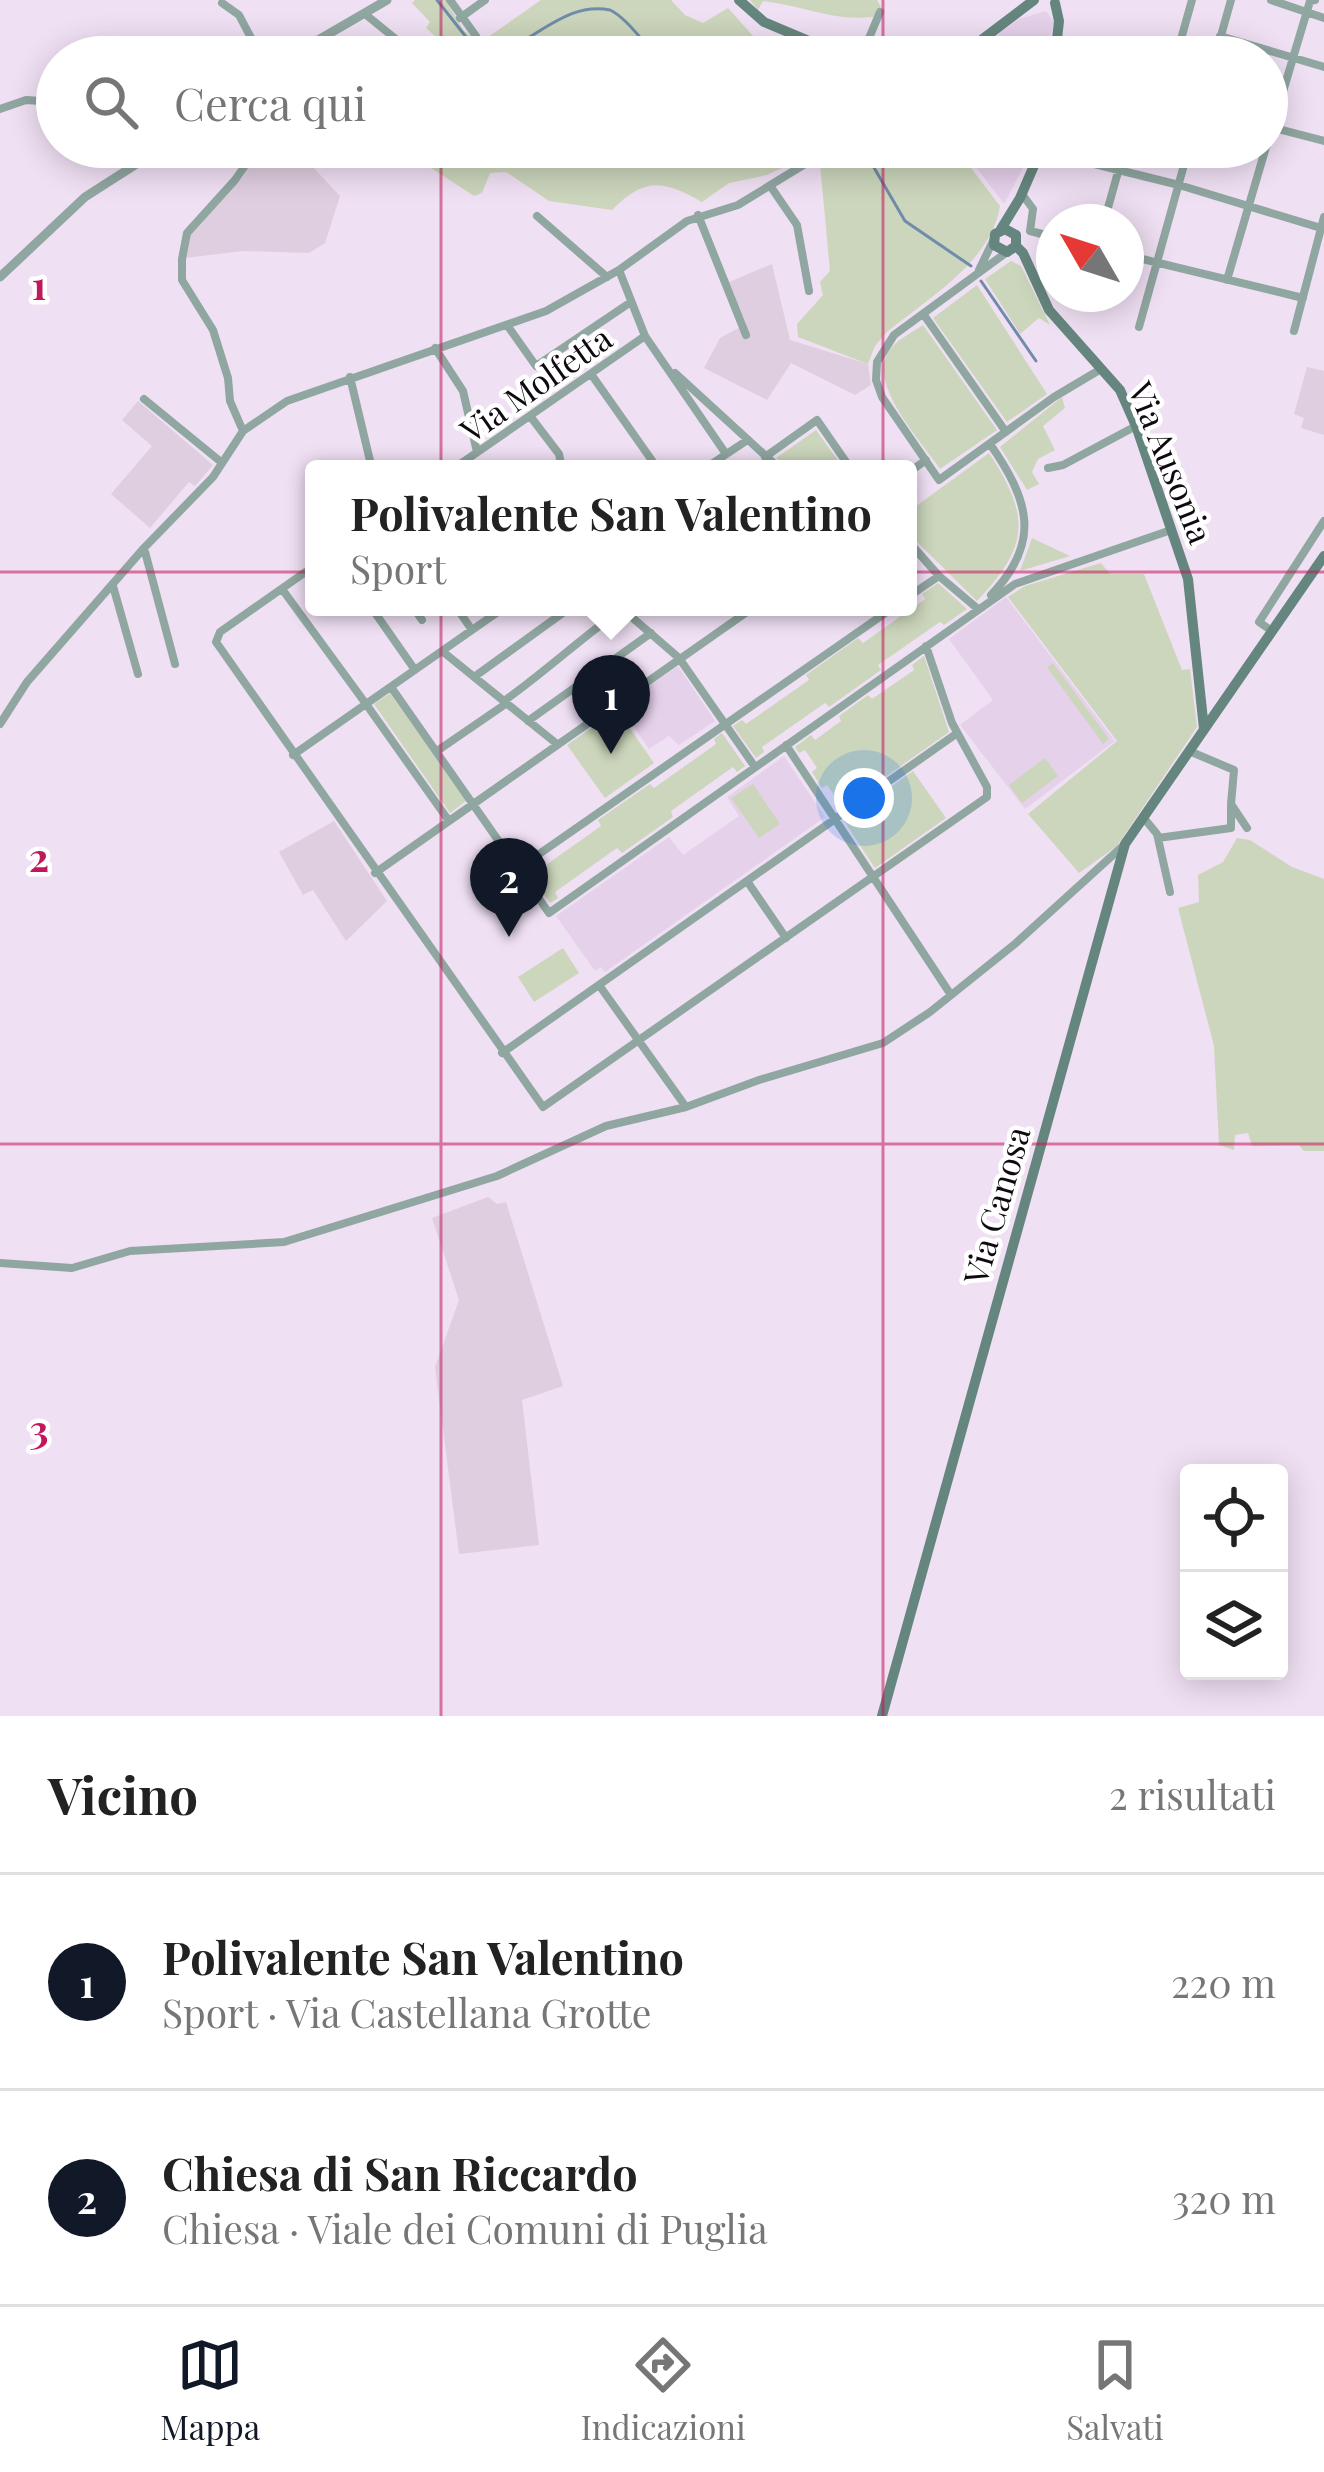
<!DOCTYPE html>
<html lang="it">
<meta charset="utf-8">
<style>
:root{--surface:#fff;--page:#f2f2f2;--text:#222;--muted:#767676;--line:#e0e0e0;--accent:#111827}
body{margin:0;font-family:"Playfair Display",serif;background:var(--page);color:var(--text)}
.controls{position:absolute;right:36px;bottom:36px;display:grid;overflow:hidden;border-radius:12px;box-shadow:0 6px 30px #0003}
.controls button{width:108px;height:108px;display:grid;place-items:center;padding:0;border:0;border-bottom:3px solid var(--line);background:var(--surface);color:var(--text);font:60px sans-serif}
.compass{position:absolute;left:1036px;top:204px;width:108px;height:108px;border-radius:50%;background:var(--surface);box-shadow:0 6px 30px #0003;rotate:309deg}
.you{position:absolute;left:864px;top:798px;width:42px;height:42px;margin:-30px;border:9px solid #fff;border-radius:50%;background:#1a73e8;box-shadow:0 0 0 18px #1a73e833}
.badge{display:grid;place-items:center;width:78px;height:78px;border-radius:50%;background:var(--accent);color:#fff;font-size:39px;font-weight:700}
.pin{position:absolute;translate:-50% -99px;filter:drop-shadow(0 3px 6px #0008)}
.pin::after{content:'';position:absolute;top:63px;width:42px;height:36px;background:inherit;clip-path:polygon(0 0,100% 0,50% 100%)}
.popup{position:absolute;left:305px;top:460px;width:612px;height:156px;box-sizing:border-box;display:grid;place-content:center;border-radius:12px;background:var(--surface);filter:drop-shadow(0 3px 9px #0005);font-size:39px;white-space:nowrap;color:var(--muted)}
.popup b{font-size:45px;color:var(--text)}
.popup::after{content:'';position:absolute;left:50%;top:100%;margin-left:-24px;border:24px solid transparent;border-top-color:var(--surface)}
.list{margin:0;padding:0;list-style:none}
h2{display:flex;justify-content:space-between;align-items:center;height:156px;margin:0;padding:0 48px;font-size:51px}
h2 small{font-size:39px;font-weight:400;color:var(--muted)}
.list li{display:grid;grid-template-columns:78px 1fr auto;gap:36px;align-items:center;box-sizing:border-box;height:216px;padding:0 48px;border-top:3px solid var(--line)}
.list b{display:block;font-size:45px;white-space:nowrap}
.list p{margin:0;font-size:39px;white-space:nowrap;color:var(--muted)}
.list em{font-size:39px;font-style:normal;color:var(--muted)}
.icon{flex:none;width:66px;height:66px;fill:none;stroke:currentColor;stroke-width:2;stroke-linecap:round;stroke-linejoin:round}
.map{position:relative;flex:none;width:1324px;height:1716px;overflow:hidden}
.search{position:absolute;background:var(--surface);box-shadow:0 6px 30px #0003;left:36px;right:36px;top:36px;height:132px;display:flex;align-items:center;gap:30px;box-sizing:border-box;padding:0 42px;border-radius:66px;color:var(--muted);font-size:45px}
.sheet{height:588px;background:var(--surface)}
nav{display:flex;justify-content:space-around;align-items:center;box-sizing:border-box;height:168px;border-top:3px solid var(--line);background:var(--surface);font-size:33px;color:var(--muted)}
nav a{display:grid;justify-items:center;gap:6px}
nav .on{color:var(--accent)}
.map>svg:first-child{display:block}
.built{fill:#e6d1eb}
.industrial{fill:#dfcedf}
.green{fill:#ccd6bc}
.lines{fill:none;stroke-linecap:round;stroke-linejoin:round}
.stream{stroke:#718bab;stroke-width:3}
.minor{stroke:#90a6a0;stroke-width:8}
.tertiary{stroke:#90a6a0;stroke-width:9}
.secondary{stroke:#65867e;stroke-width:10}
.grid{fill:none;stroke:#c2185b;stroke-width:3;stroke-opacity:0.55}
.labels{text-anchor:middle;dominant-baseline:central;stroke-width:9;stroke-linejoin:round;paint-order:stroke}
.street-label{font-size:33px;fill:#0f0a10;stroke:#fff}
.grid-label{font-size:39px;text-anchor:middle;font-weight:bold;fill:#c2185b;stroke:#fff;stroke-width:9;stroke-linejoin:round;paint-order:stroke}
</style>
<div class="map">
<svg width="1324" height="1716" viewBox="0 0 1324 1716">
<rect width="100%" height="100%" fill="#f0e0f4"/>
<path class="built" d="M1046 11 1054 22 1048 45 1051 57H967L1019 19Z
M961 147H1034L1004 204Z
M1006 597 1115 741 1025 809 960 725 993 700 949 639Z
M678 666 715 721 679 745 669 736 649 749 620 706Z
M784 756 825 817 605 972 601 967 595 971 556 916 669 837 683 855 739 816 727 797Z"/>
<path class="industrial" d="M261 147H294L340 196 325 243 309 253 243 251 185 258 190 234 242 178Z
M772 264 790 340 868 364 871 385 855 395 791 363 767 400 704 368 720 338 746 324 729 282Z
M1307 367 1324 371V435L1301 428 1304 418 1294 414Z
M138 401 213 465 195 486 189 482 150 528 111 494 152 446 122 420Z
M334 821 387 901 346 941 313 890 303 895 279 852Z
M488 1197 497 1204 506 1202 563 1386 522 1400 539 1545 459 1554 435 1367 459 1300 432 1218Z"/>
<path class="green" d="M415 0H446L464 31 481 42 541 0H671L685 15 703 23 728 8 754 37 800 57H458L426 28 430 22 412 3Z
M750 0H877L881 7 873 17C830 21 805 6 763 1L758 10Z
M421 147H827L767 175 729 183 702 202C663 180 645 177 612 210L549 201 506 172 490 173 482 193 474 196 425 164Z
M859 147H955L1000 206C991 263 926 299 886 333L875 346 868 364 798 337 797 324 823 295 820 282 830 271 820 164Z
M1011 261 1021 266 1050 325 1039 318 1020 334 985 279Z
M977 285 1047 394 1007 422 933 318Z
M923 325 997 430 940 469C921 441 862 379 892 347 900 338 914 331 923 325Z
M1062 397 1065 408 1043 426 1055 450 1038 459 1032 472 1039 484 1027 490 1000 447Z
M816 430 844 469H789L776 458Z
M989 453C1031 517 1029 546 977 601L908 533V512Z
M1032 538 1070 556 1020 571Z
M1101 563 1110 574H1144L1182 670 1190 669 1197 727 1117 846 1079 873 1028 814 1117 741 1008 597 1025 586Z
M938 583 967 609 944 625 940 622 878 665 881 670 829 707 825 703 762 747 764 752 756 758 733 726 742 720 746 724 809 680 806 675 858 638 863 643 925 599 922 594Z
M924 656 949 732 837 811 834 806 839 802 827 785 822 788 812 772 817 768 805 750 799 753 795 747 811 735 815 740 841 721 839 716 868 695 872 699 914 670 912 665Z
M1053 663 1109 739 1103 744 1047 667Z
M390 693 466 801 450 813 374 704Z
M617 710 654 763 605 798 567 745Z
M722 733 745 766 737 772 733 767 671 811 673 817 622 853 617 848 555 892 558 898 550 903 527 871 535 866 539 870 601 826 598 820 650 784 654 788 716 744 714 739Z
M1045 758 1058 776 1022 803 1009 785Z
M913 771 946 818 875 868 844 821Z
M753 784 780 824 759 838 731 798Z
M1237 838 1250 840 1292 867 1324 879V1151H1304L1299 1145 1252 1146 1248 1133 1235 1135 1234 1150 1219 1145 1214 1046 1178 908 1199 902 1198 875 1223 862Z
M563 948 579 973 534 1002 518 977Z"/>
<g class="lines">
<path class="stream" d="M437 0 470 42 490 55C530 47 564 0 610 10 627 18 644 44 658 57
M862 147 905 221 971 266
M981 281 1036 361"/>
<path class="minor" d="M450 0 476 36
M1271 0 1324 18
M222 3 239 15 261 57
M365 14 413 53
M460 18 485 0
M1220 36 1324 67
M307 57 321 39
M861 57 880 12
M1176 57 1192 0
M1215 57 1231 0
M0 109 26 100 57 102
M1267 126 1324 141
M1267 145 1310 1 1315 0
M1042 151 1179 185 1324 229
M771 187 797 225 809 291
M1022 194 1033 209 1030 231 1054 237
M698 215 746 335
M537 216 607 277
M1104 222 1125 147
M1007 252 894 335 877 362 876 380 882 397 939 480 1054 397 1101 369
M1126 255 1303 298
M619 270 645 336 726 454
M979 270 993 241
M1227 280 1266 147
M1083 298 1084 294
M924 315 1006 432
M507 325 536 366 631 302
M1139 327 1189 147
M1294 331 1324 217
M435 348 463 391 477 452
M675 373 780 469
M591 374 658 469
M350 377 372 469
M144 399 221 462
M530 416 559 454 562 469
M243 431 230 401 228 378 213 330 182 280V259L187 233 235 180 258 147
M990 444C1029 500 1042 542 991 595
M765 457 817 420 851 469
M1048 468 1063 465 1136 426
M453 469 645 336
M704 469 746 441
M908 473 926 460
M908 541 939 576 978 609
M144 548 175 664
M314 566 220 632 216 642 543 1107 987 797V787L952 723 926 646
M113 586 138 674
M282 589 366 704 505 607
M908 597 939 576
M371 607 415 670
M413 607 422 620
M456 607 472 630
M620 607 679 658 755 767
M1272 631 1259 622 1324 521
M442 651 557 744
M474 677 571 607
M391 687 549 913 1015 584 1171 530
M504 701C546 671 580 639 622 609
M528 721 651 633
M0 724 27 682 144 548 213 477 243 431 287 401 546 311 619 270 687 221 738 205 805 164 848 147
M786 745 951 995
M437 751 507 703
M1189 751 1234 770 1231 804 1247 828
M293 755 366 704 449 821
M1143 817 1157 834 1170 892
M1158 838 1231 828V806
M519 868 894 607
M375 873 754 607
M747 881 786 938
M599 985 686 1107
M502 1053 956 734
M0 1263 72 1268 130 1251 284 1242 497 1176 606 1126 686 1107 759 1080 883 1043 930 1012 1016 943 1124 845"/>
<path class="tertiary" d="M289 57 387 0
M0 277 85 197 163 147"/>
<path class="secondary" d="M739 0 764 22 847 57
M959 57 1034 0
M1055 57 1059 21 1055 3
M1001 229 1020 198 1042 147
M1016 246 1007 252 994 245 995 234 1005 229 1016 235V246L1023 253 1049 310 1120 390 1136 426 1188 579 1204 729
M882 1716 1125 844 1324 556"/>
</g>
<path class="grid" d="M441 0V57M883 0V57M441 147V1716M883 147V1716M0 572H1324M0 1144H1324"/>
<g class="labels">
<g class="street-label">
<text transform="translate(535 383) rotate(-35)">Via Molfetta</text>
<text transform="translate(1172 462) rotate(68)">Via Ausonia</text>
<text transform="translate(995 1205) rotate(-74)">Via Canosa</text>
</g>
</g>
<g class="grid-label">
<text x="39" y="300">1</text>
<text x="39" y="872">2</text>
<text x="39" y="1444">3</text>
</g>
</svg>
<div class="controls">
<button><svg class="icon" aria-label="locate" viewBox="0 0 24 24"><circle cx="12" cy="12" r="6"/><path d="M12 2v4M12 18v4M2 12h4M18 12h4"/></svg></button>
<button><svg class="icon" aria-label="layers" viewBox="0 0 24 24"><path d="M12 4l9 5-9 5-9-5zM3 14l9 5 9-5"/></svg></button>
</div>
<svg class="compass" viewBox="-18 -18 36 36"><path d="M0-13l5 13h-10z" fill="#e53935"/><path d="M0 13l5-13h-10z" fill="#767676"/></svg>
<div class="you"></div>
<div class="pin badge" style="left:611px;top:754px">1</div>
<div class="popup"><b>Polivalente San Valentino</b>Sport</div>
<div class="pin badge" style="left:509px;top:937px">2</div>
<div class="search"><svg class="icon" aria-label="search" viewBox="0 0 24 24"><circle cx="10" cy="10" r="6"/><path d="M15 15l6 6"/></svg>Cerca qui</div>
</div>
<section class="sheet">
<h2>Vicino<small>2 risultati</small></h2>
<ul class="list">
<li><span class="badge">1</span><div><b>Polivalente San Valentino</b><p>Sport · Via Castellana Grotte</p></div><em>220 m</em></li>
<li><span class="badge">2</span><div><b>Chiesa di San Riccardo</b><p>Chiesa · Viale dei Comuni di Puglia</p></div><em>320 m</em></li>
</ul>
</section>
<nav>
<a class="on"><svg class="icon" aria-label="map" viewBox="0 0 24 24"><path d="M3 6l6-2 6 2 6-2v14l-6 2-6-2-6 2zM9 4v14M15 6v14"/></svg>Mappa</a>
<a><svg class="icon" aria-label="directions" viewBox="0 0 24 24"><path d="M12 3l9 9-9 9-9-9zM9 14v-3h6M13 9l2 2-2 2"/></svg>Indicazioni</a>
<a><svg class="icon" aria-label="saved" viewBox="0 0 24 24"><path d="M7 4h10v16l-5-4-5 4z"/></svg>Salvati</a>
</nav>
